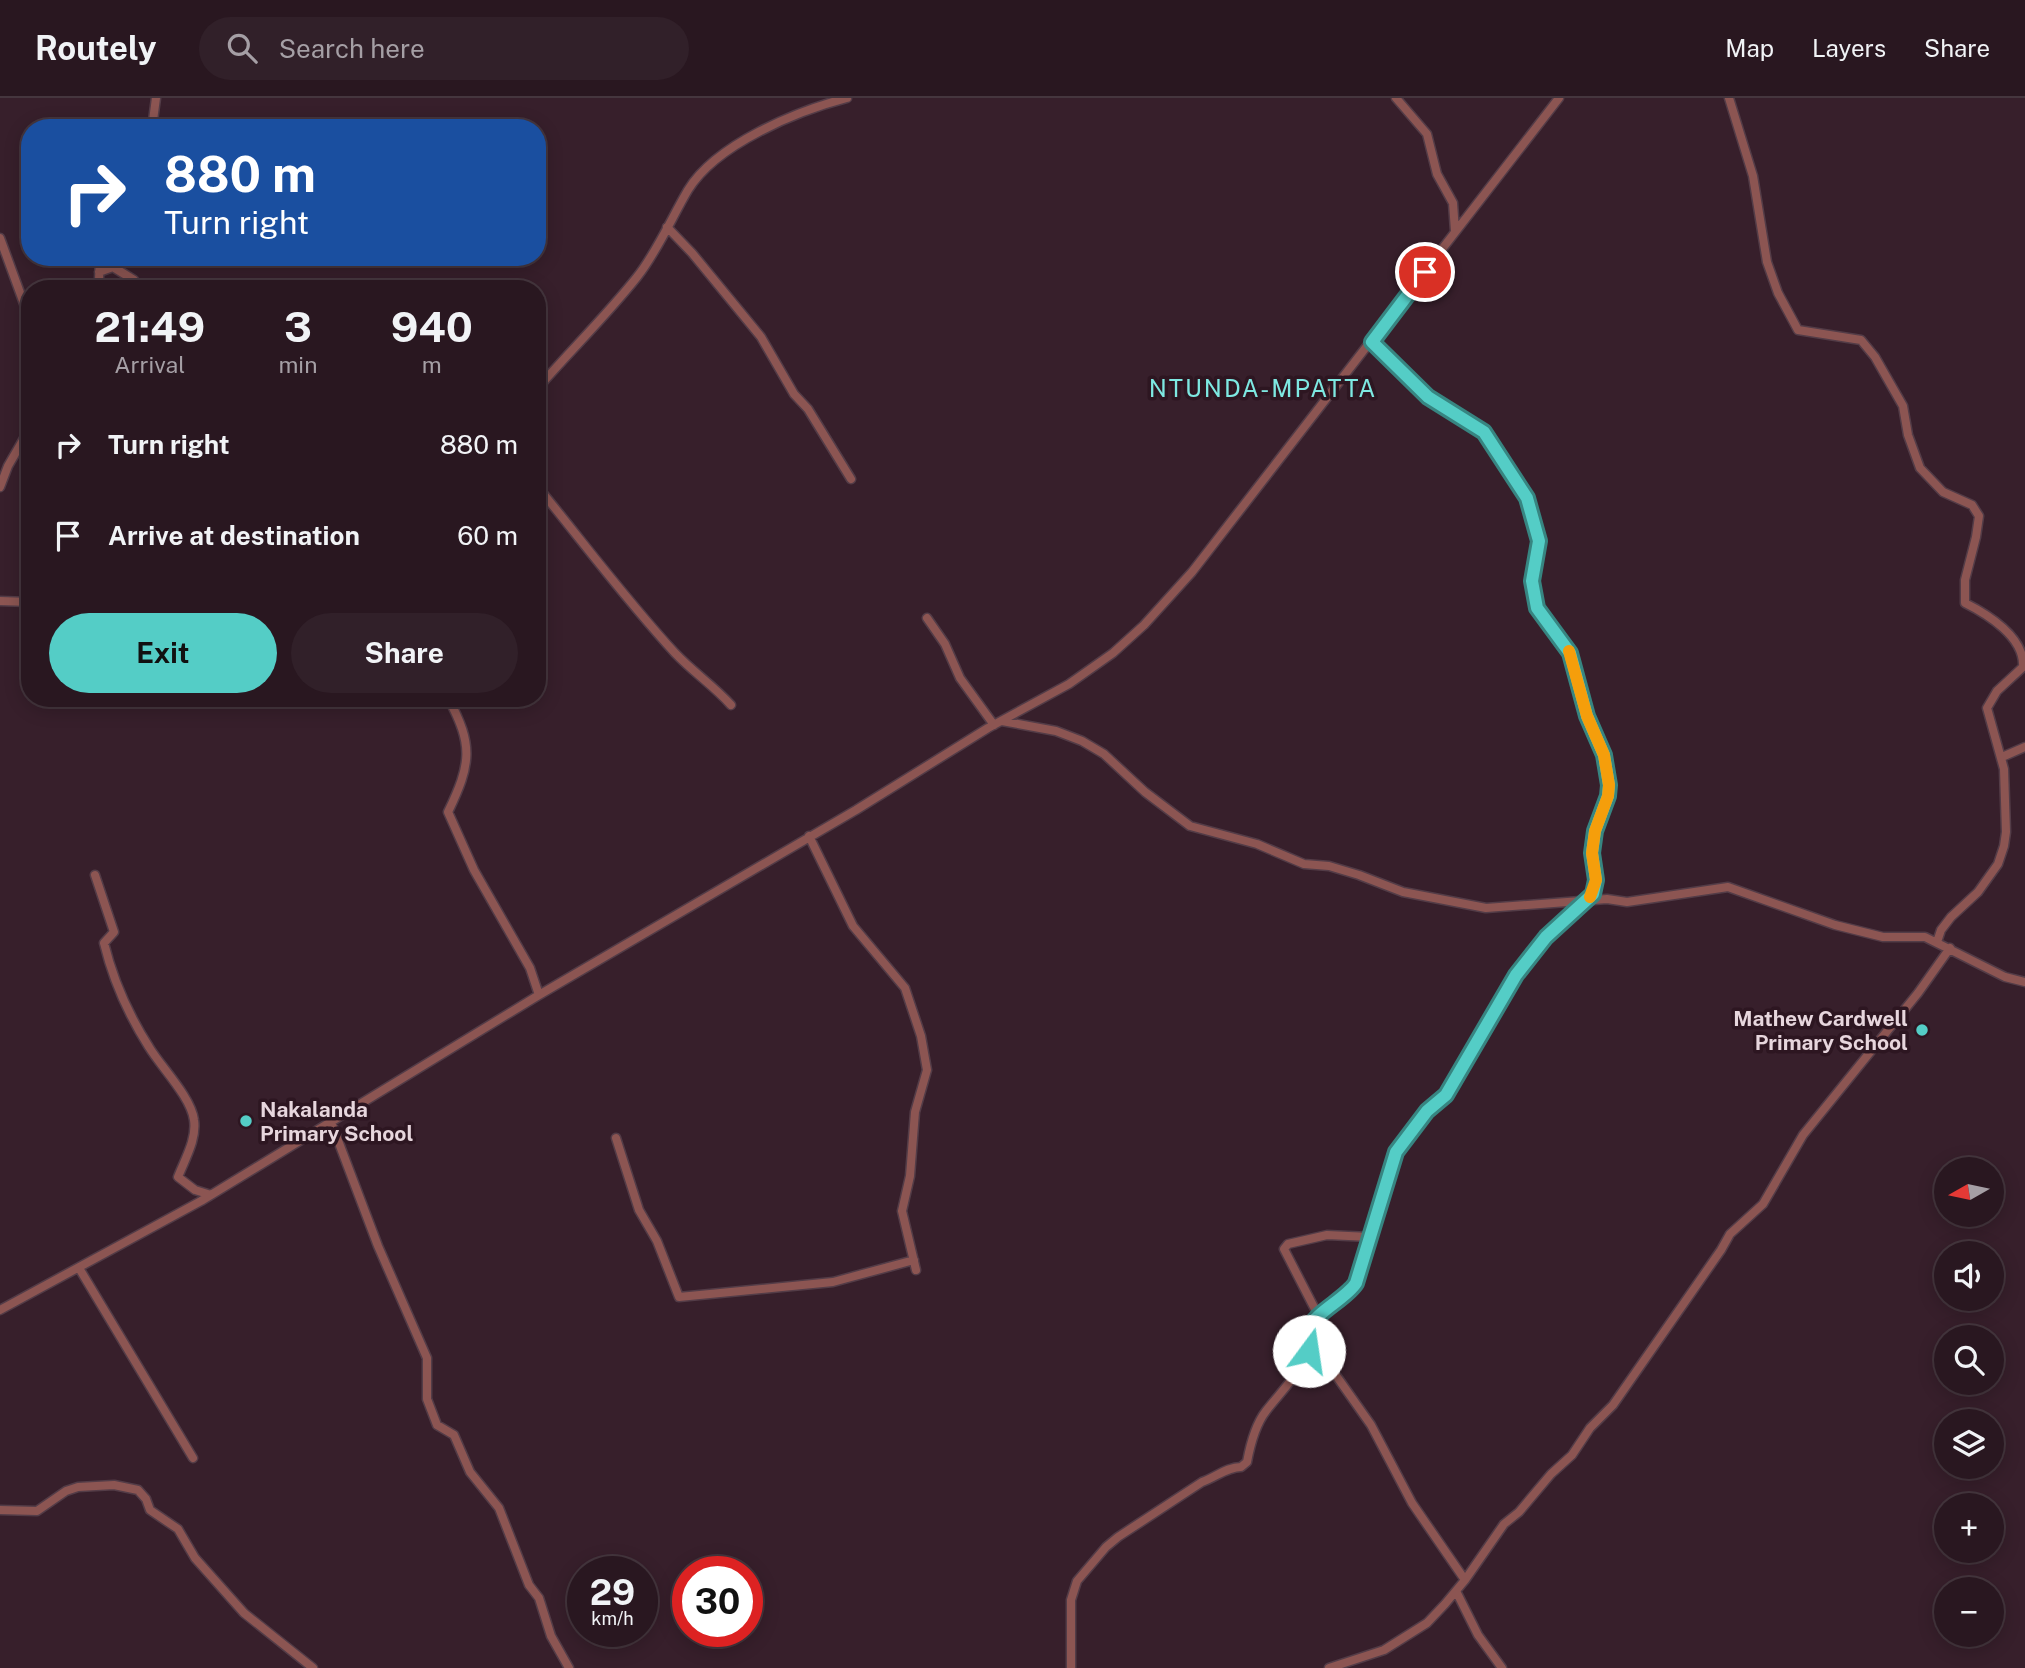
<!DOCTYPE html>
<meta charset="utf-8">
<style>
body{margin:0;font-family:"Public Sans",sans-serif;background:#312029;color:#f1f3f6;height:100vh;display:flex;flex-direction:column;font-size:26px;white-space:nowrap}
*{box-sizing:border-box;margin:0}
p{font-size:23px;color:#a59fa5}
.icon{flex:none;width:38px;height:38px;fill:none;stroke:currentColor;stroke-width:2;stroke-linecap:round;stroke-linejoin:round}
.map{position:relative;flex:1;overflow:hidden}
.details{position:absolute;left:21px;top:182px;width:525px;height:427px;display:flex;flex-direction:column;background:#291720;border-radius:28px;box-shadow:0 4px 18px #0003,0 0 0 2px #45363e}
.details>*{flex:none}
.banner{position:absolute;left:21px;top:21px;width:525px;height:147px;border-radius:28px;box-shadow:0 4px 18px #0003,0 0 0 2px #45363e;background:#1a4fa0;color:#fff;overflow:hidden}
.needle{width:46px;rotate:261deg}
.buttons{position:absolute;left:1934px;top:1059px;display:grid;gap:14px}
.buttons a{display:grid;place-items:center;width:70px;height:70px;border-radius:50%;background:#291720;box-shadow:0 4px 18px #0003,0 0 0 2px #45363e;font-size:35px}
.speed{position:absolute;left:567px;top:1458px;display:flex;gap:14px;font-size:35px;font-weight:700;text-align:center}
.speed>*{display:grid;place-content:center;width:91px;height:91px;border-radius:50%;background:#291720;box-shadow:0 4px 18px #0003,0 0 0 2px #45363e;line-height:1}
.speed small{font-size:18px;font-weight:400}
.speed .limit{border:10px solid #d22;background:#fff;color:#111}
.pin{position:absolute;display:grid;place-items:center;width:60px;height:60px;color:#fff;margin:-30px;border:4px solid #fff;border-radius:50%;box-shadow:0 2px 7px #0007}
.me{position:absolute;width:77px;margin:-38px;rotate:14deg;stroke-linejoin:round;filter:drop-shadow(0 0 5px #0008)}
.turn{display:flex;align-items:center;gap:24px;height:147px;padding:0 28px;font-size:32px}
.turn .icon{width:91px;height:91px;stroke-width:2.5}
.turn b{display:block;font-size:49px;line-height:60px}
.eta{display:flex;justify-content:space-evenly;align-items:center;height:119px;text-align:center}
.eta b{font-size:42px;font-weight:700;line-height:49px}
.action{display:flex;gap:14px;margin-top:auto;padding:14px 28px}
.action a{flex:1;height:80px;border-radius:42px;background:#54cdc6;color:#111;font-size:28px;font-weight:700;line-height:80px;text-align:center}
.action a+a{background:#312029;color:#f1f3f6}
ul{padding:0;list-style:none}
li{display:flex;align-items:center;gap:21px;height:91px;padding:0 28px}
li div{flex:1}
li b{display:block;font-size:26px}
li em{font-style:normal}
header{display:flex;align-items:center;gap:42px;box-sizing:border-box;height:98px;padding:0 35px;background:#291720;border-bottom:2px solid #45363e}
header strong{font-size:33px}
nav{display:flex;gap:38px;margin-inline-start:auto;font-size:24px}
.search{width:490px;height:63px;background:#312029;display:flex;align-items:center;gap:18px;box-sizing:border-box;padding:0 24px;border-radius:38px;color:#a59fa5;font-size:26px}
.map>svg:first-child{display:block}
</style>
<header>
<strong>Routely</strong>
<div class="search"><svg class="icon" aria-label="search" viewBox="0 0 24 24"><circle cx="10" cy="10" r="6"/><path d="M15 15l6 6"/></svg>Search here</div>
<nav><a>Map</a><a>Layers</a><a>Share</a></nav>
</header>
<div class="map">
<svg width="2025" height="1570" viewBox="0 0 2025 1570">
<rect width="100%" height="100%" fill="#371f2b"/>
<g fill="none" stroke-linecap="round" stroke-linejoin="round">
<defs>
<path id="street" d="M1396,0L1427,36L1437,76L1453,105L1455,133
M1729,0L1753,78L1767,164L1778,195L1798,232L1861,242L1875,259L1903,308L1908,337L1920,370L1943,394L1972,407L1979,418L1976,439L1965,482V505C1987,516 2025,539 2023,569L1997,593L1987,610L2004,671L2006,734L2004,748L1998,766L1978,794L1951,819L1941,832L1937,844
M152,30L156,0
M667,129L692,155L761,239L794,296L808,311L851,381
M0,140L30,222
M99,174L113,169L134,182L135,191
M94,191L99,181L100,159
M537,291C570,253 606,218 637,179C657,154 672,119 688,92C716,46 797,13 847,0
M537,388C583,444 626,502 675,555C693,574 714,588 731,607
M0,389L8,368L30,330
M0,503L30,504
M927,520L945,546L960,580L994,627
M448,600C474,648 471,666 448,714L474,772L530,870L539,897
M1002,623L1056,633L1082,643L1104,656L1145,694L1190,728L1257,746L1304,766L1329,768L1359,777L1403,794L1486,810L1607,801L1627,804L1728,789L1835,827L1883,839H1925L2005,879L2025,884
M2002,659L2025,649
M809,738L853,828L905,890L921,938L927,972L915,1014L910,1078L902,1113L916,1172
M95,777L114,834L104,845C113,882 128,916 149,949C161,969 191,999 194,1022C197,1041 185,1061 178,1079L195,1092L211,1097
M331,1024L378,1148L427,1260V1301L437,1327L454,1337L470,1374L499,1410L529,1487L539,1500L551,1538L569,1570
M616,1040L639,1112L657,1143L679,1199L833,1184L914,1162
M79,1170L193,1360
M0,1212L201,1103L539,897L856,712L988,630L1069,586L1113,555L1144,527L1192,474L1559,0
M1319,1219L1284,1151L1288,1146L1327,1137L1370,1139
M1311,1242L1371,1327L1412,1405L1465,1482
M0,1412L37,1413L66,1393L78,1389L114,1387L138,1392L146,1401L150,1412L178,1431L195,1460L244,1515L313,1570
M1456,1493L1478,1537L1502,1570
M1071,1570V1502L1077,1483L1106,1449L1118,1439L1202,1384C1216,1379 1227,1369 1241,1369L1247,1364C1250,1348 1255,1327 1266,1313C1286,1287 1312,1266 1310,1229L1343,1201L1356,1185L1396,1054L1427,1013L1446,997L1516,877L1546,839L1593,796L1596,782L1592,755L1595,733L1608,698L1609,687L1604,657L1587,618L1570,555L1537,510L1532,483L1539,443L1527,400L1484,334L1428,299L1372,244
M1329,1570L1384,1552L1427,1525L1445,1506L1465,1482L1504,1426L1519,1414L1551,1376L1572,1357L1590,1330L1613,1307L1721,1152L1730,1136L1763,1106L1803,1037L1918,895L1950,850"/>
</defs>
<use href="#street" stroke="#533c47" stroke-width="11"/>
<use href="#street" stroke="#8c5552" stroke-width="8"/>
</g>
<g fill="none" stroke-linecap="round" stroke-linejoin="round">
<defs>
<path id="route" d="M1309,1253C1311,1246 1308,1236 1310,1230C1313,1216 1347,1200 1356,1185L1396,1054L1427,1013L1446,997L1516,877L1546,839L1593,796L1596,782L1592,755L1595,733L1608,698L1609,687L1604,657L1587,618L1570,555L1537,510L1532,483L1539,443L1527,400L1484,334L1428,299L1372,244L1425,174"/>
</defs>
<use href="#route" stroke="#378581" stroke-width="18"/>
<use href="#route" stroke="#54cdc6" stroke-width="12"/>
<path stroke="#f59e0b" stroke-width="12" d="M1569,553L1587,618L1604,657L1609,687L1608,698L1595,733L1592,755L1596,782L1590,799"/>
</g>
<g fill="#54cdc6" stroke="#2d1621" stroke-width="2.5">
<circle cx="1922" cy="932" r="7"/>
<circle cx="246" cy="1023" r="7"/>
</g>
<g text-anchor="middle" dominant-baseline="central" stroke-width="7" stroke-linejoin="round" paint-order="stroke">
<g font-size="21" font-weight="bold" fill="#e7d6dd" stroke="#2d1621" text-anchor="end">
<text x="1908" y="920">Mathew Cardwell<tspan x="1908" dy="24">Primary School</tspan></text>
<text x="260" y="1011" text-anchor="start">Nakalanda<tspan x="260" dy="24">Primary School</tspan></text>
</g>
<g font-size="24" letter-spacing="2" fill="#7ee9e2" stroke="#2d1621">
<text x="1263" y="290">NTUNDA-MPATTA</text>
</g>
</g>
</svg>
<div class="buttons">
<a><svg class="needle" viewBox="-14 -14 28 28"><path d="M0-13l5 13h-10z" fill="#e53935"/><path d="M0 13l5-13h-10z" fill="#a59fa5"/></svg></a>
<a><svg class="icon" aria-label="sound" viewBox="0 0 24 24"><path d="M4 9h4l5-4v14l-5-4H4zM17 9q2 3 0 6"/></svg></a>
<a><svg class="icon" aria-label="search" viewBox="0 0 24 24"><circle cx="10" cy="10" r="6"/><path d="M15 15l6 6"/></svg></a>
<a><svg class="icon" aria-label="layers" viewBox="0 0 24 24"><path d="M12 4l9 5-9 5-9-5zM3 14l9 5 9-5"/></svg></a>
<a>+</a>
<a>−</a>
</div>
<div class="speed"><div>29<small>km/h</small></div><div class="limit">30</div></div>
<div class="pin" style="left:1425px;top:174px;background:#d93025"><svg class="icon" aria-label="arrive" viewBox="0 0 24 24"><path d="M6 21V4h12l-3 4 3 4H6"/></svg></div>
<svg class="me" style="left:1309px;top:1253px" viewBox="-20 -20 40 40"><circle r="19" fill="#fff"/><path d="M0-13L10 11 0 6-10 11z" fill="#54cdc6"/></svg>
<div class="banner">
<div class="turn"><svg class="icon" aria-label="right" viewBox="0 0 24 24"><path d="M7 20v-9h11M14 6l5 5-5 5"/></svg><div><b>880 m</b>Turn right</div></div>
</div>
<section class="details">
<div class="eta">
<div><b>21:49</b><p>Arrival</p></div>
<div><b>3</b><p>min</p></div>
<div><b>940</b><p>m</p></div>
</div>
<ul>
<li><svg class="icon" aria-label="right" viewBox="0 0 24 24"><path d="M7 20v-9h11M14 6l5 5-5 5"/></svg><div><b>Turn right</b></div><em>880 m</em></li>
<li><svg class="icon" aria-label="arrive" viewBox="0 0 24 24"><path d="M6 21V4h12l-3 4 3 4H6"/></svg><div><b>Arrive at destination</b></div><em>60 m</em></li>
</ul>
<div class="action"><a>Exit</a><a>Share</a></div>
</section>
</div>
